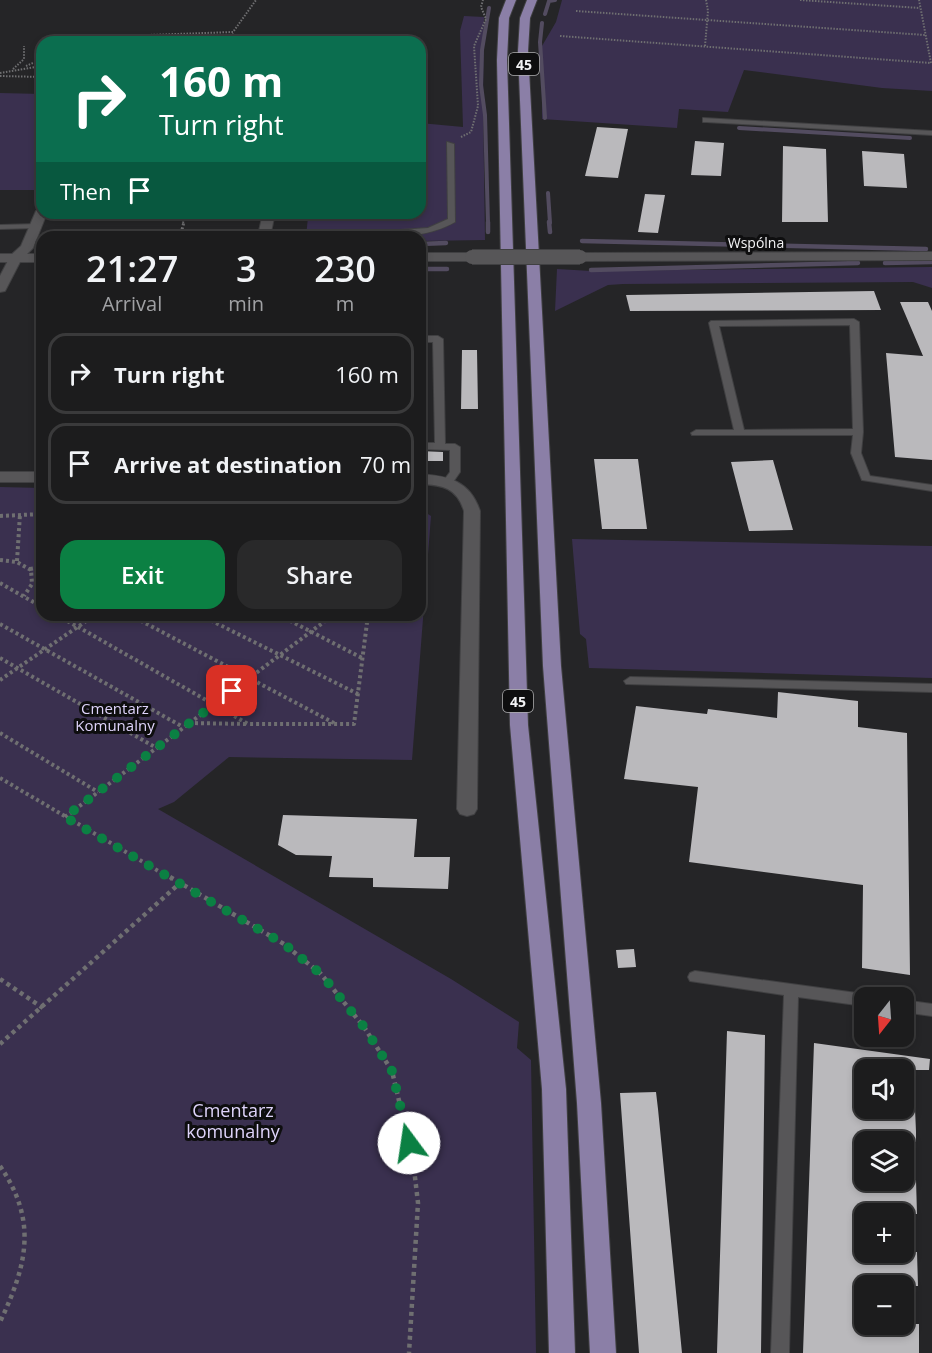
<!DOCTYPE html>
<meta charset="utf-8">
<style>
body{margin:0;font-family:"Open Sans",sans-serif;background:#29292a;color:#f1f3f6;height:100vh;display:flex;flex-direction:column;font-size:22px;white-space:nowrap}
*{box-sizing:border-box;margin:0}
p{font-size:20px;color:#a0a1a4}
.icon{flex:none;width:33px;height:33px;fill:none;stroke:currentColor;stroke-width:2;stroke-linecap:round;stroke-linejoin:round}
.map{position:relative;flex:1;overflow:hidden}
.sheet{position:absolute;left:36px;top:231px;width:390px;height:390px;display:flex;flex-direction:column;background:#1c1c1d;border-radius:18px;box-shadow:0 3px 9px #0003,0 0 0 2px #3a3a3b}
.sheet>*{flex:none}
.banner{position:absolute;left:36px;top:36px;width:390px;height:183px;border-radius:18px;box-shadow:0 3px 9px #0003,0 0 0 2px #3a3a3b;background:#0b6e4f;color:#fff;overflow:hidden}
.needle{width:39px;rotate:197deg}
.controls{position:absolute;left:854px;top:987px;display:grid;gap:12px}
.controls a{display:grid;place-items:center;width:60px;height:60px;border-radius:12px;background:#1c1c1d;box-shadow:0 3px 9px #0003,0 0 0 2px #3a3a3b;font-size:30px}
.pin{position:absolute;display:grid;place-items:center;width:51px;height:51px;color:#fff;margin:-26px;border-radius:12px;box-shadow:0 3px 9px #0006}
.me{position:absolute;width:66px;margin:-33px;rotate:346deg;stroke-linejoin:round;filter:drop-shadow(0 0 4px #0008)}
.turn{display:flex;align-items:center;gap:21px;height:126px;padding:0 24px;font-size:27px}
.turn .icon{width:78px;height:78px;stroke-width:2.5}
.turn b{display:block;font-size:42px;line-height:51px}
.then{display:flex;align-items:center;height:57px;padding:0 24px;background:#0003;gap:12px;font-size:22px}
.eta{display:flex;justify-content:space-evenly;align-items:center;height:102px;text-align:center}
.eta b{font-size:36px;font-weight:600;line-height:42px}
.primary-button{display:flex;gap:12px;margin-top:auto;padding:12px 24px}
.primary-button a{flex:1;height:69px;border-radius:18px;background:#0b8043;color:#fff;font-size:24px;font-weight:600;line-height:69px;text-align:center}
.primary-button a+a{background:#29292a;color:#f1f3f6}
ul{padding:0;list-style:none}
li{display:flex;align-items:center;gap:18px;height:81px;margin:0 12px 9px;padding:0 12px;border:3px solid #3a3a3b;border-radius:18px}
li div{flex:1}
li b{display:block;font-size:22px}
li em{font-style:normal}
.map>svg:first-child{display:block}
</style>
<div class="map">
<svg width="932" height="1353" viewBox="0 0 932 1353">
<rect width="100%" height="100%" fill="#252527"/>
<path fill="#3a304f" d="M562,0H932V91L882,88L744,70L728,112L679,109L677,128L542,119V46L556,22Z
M464,16L484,17L483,103L485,240L420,241V237H306L308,217L420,213V123L463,127L460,31Z
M0,93L42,94V190H0Z
M932,267V288L913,282L623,284L608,285L555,311L557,269L591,271Z
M0,487L42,488V615H420V509L431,516L412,760L229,757L174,802L158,809L451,979L519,1022L517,1048L531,1060L536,1353H0Z
M572,539L932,546V678L589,668L586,639L580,634Z"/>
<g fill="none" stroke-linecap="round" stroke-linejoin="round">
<path stroke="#534c60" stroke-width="4" d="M545,14L549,1L555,0
M542,23L540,42L545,118
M739,128L910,138
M548,193L550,223
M488,223L485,115L481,85L482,50L489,8"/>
<path stroke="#534c60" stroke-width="4.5" d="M488,222V232
M549,222L550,232
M582,241L926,249
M420,244L446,243
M885,263L932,262
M420,269H447
M591,270L858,263"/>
</g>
<path fill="#bab9bc" d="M597,127L628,129L618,178L585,176Z
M695,141L724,143L721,176L691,175Z
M783,146L826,149L828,222H782Z
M862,151L904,154L907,188L864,186Z
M645,194L665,195L658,233L638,232Z
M874,291L881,310L630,311L626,295Z
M900,302H928L932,311V460L895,457L886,353L923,356Z
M462,350H477L478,409H461Z
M420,451L443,452V461H420Z
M594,459H638L647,529H602Z
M773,460L793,530L749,531L731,462Z
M778,692L858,701V727L907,733L910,975L862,968L863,885L689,862L698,787L624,779L636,706L707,714L708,709L777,718Z
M283,815L417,819L414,857H450L448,889L373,887V878L329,877L332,856L296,855L278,845Z
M634,949L636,967L618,968L616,950Z
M727,1031L765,1035L761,1353H717Z
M814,1043L930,1059L929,1070H864V1108H915L916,1132V1142H864V1180H916L917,1214H864V1252H917L918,1286H864V1324H919V1353H803Z
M656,1092L658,1109L682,1353H639L620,1093Z"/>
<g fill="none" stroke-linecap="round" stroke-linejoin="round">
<defs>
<path id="service" d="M703,118L932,131V135L706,122H703Z
M447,142L454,144L455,222C422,241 379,237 342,237L358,233L428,228L448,219Z
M39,224V228H36L0,229V225Z
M854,319L859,322L863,432L861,453L870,476L932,485V491L862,480L851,453L853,435H692L691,433L696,430H734L709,323L711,321ZM850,325L853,429L744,430L719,326Z
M420,336H438L443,339L445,444H455L460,447V472L451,485L447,486L442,483L450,472V450L420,449V443H435L433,342H420Z
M630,677L932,684V692L626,684L624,681Z
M695,971L864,994L870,998H864V1006L798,997L789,1353H771L784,995L690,981L688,977L690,973Z
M903,1000L932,1004V1016L903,1012Z"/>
<path id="minor" d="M42,207V213H47L33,248L21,260L5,291L0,292V276L11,255L21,246L36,211Z
M263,213H275L271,232L268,237H255L259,231Z
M0,472H42V482H0Z
M420,474C449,476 470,481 480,511L477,809L474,814L467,816L460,814L457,809L464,511C457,488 443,485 420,484Z"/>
<path id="tertiary" d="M932,252V260L580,261L574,257L580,253Z
M420,253H472L478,257L472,261H420Z
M0,254H42V262H0Z"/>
<path id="primary" d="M506,0H516L509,18L507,60L528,725L566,1089L575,1353H549L542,1089L510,725L497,60L499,18Z
M527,0H537L530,18L528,51L561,666L601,1103L616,1353H590L577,1103L543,666L518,51L520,18Z"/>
</defs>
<use href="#service" stroke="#404042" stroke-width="2"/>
<use href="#minor" stroke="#404042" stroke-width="2"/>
<use href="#tertiary" stroke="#404042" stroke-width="2"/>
<use href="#primary" stroke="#404042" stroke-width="2"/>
<path stroke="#6f6f71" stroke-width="2" stroke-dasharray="1.5 1.5" stroke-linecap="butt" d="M800,0L920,8
M576,11L925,35
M560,36L931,63L919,0
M97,42L148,35L233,32L256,0
M224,42L233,33
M705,46L708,11L706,0
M26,66L42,59
M13,69L24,59V46
M0,73L42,66
M0,76L42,77
M461,137L471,132L478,106L474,46L486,19L481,7L483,0
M183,223L186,213"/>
<path stroke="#6f6f71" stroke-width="3" stroke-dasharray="2 2" stroke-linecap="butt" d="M180,237L184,222"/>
<path stroke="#6f6f71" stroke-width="4" stroke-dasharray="3 3" stroke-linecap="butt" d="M0,516L42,514
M0,560L17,562L31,570L32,584L24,596
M17,561L20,514
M30,569L42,567
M0,583L42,607
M57,615L248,724H354L368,615
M130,615L334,723
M200,615L358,694
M279,615L362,658
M0,624L183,727
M0,658L155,747
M0,680L95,615
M189,723L248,724
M0,733L98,792
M0,778L172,879
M65,817L333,615"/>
<path stroke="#6f6f71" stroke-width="4.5" stroke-dasharray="4 4" stroke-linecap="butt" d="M170,877L284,944L321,974L364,1027L392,1071L413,1160L418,1203L409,1353
M0,979L43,1008
M0,1044L180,883
M0,1166C38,1221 27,1265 0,1322"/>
<use href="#service" fill="#575658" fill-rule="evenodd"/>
<use href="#minor" fill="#575658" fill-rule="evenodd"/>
<use href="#tertiary" fill="#575658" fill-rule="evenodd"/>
<use href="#primary" fill="#8b7fa7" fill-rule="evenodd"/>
<defs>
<path id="tertiary-bridge" d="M472,257H580"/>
</defs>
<use href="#tertiary-bridge" stroke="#404042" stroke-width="16" stroke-linecap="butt"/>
<use href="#tertiary-bridge" stroke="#575658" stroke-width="14"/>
</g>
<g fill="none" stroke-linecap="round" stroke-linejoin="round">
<path stroke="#0b8043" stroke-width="10" stroke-dasharray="0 18" d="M232,691L65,817L284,944L321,974L364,1027L392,1071L409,1143"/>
</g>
<g text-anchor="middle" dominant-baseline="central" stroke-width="6" stroke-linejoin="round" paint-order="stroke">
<g fill="#0e0e0f" stroke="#aeaeb0" stroke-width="1.5">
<rect x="509" y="53" width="30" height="22" rx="4.5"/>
<rect x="503" y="690" width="30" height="22" rx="4.5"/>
</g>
<g font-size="14" font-weight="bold" fill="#f3f3f5">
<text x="524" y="64">45</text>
<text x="518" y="701">45</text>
</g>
<g font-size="14" fill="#f3f3f5" stroke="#0e0e0f">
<text x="756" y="242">Wspólna</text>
</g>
<g font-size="15" fill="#dfd4fb" stroke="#0e0e0f">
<text x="115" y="708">Cmentarz<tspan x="115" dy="17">Komunalny</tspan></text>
</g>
<g font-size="18" fill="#dfd4fb" stroke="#0e0e0f">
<text x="233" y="1110">Cmentarz<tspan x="233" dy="21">komunalny</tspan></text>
</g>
</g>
</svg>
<div class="controls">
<a><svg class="needle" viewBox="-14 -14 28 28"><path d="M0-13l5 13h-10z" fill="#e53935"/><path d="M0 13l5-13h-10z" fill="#a0a1a4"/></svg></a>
<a><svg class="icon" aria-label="sound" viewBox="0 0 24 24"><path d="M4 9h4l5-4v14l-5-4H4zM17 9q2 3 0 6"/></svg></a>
<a><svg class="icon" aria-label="layers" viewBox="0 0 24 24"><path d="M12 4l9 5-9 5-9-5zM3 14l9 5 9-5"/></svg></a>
<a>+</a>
<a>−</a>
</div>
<div class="pin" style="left:232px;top:691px;background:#d93025"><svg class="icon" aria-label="arrive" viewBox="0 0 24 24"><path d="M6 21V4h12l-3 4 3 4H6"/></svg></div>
<svg class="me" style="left:409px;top:1143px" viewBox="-20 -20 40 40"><circle r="19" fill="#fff"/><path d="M0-13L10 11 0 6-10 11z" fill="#0b8043"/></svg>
<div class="banner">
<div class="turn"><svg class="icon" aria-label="right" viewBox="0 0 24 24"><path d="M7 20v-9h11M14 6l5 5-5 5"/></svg><div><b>160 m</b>Turn right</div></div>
<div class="then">Then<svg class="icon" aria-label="arrive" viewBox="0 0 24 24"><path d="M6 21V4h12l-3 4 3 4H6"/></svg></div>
</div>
<section class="sheet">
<div class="eta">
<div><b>21:27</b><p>Arrival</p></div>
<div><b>3</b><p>min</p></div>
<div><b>230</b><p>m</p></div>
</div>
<ul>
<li><svg class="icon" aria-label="right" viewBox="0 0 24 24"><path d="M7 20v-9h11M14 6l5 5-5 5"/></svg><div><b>Turn right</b></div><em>160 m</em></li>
<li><svg class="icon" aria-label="arrive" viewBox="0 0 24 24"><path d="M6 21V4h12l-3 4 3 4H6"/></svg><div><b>Arrive at destination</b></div><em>70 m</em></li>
</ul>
<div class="primary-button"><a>Exit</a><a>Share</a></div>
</section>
</div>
